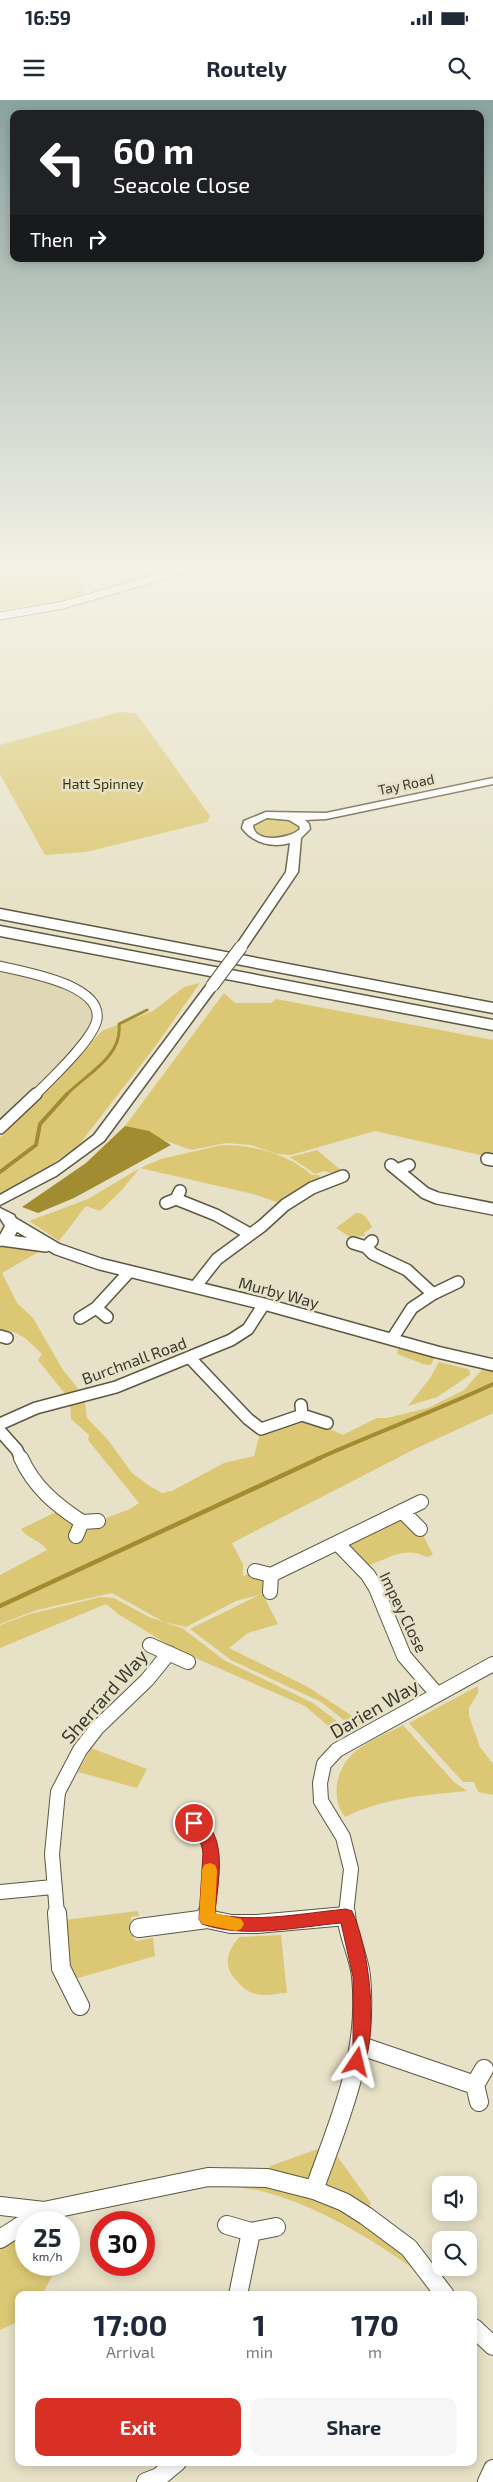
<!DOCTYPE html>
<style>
body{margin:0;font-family:"Exo 2",sans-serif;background:#f6f6f7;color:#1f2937;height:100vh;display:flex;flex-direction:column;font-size:19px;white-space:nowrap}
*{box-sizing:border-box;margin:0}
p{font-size:16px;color:#747a83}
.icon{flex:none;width:28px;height:28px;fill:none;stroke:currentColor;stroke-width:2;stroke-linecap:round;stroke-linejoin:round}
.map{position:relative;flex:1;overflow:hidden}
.details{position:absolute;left:15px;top:2191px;width:462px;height:175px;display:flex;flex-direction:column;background:#fff;border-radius:10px;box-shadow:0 2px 12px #0003}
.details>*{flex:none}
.hud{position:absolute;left:10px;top:10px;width:474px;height:152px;border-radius:10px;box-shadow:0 2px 12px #0003;background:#202124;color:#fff;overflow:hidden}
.tools{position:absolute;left:432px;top:2076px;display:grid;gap:10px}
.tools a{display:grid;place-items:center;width:45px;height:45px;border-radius:10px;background:#fff;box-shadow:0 2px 12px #0003;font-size:25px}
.speed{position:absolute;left:15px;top:2111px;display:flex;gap:10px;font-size:25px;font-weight:700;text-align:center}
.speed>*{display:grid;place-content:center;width:65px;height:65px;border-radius:50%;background:#fff;box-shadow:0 2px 12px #0003;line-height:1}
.speed small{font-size:12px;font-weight:400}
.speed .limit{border:8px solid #d22;background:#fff;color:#111}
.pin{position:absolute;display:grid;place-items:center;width:42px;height:42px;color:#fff;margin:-21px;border:2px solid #fff;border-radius:50%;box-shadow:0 1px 5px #0007}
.me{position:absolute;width:55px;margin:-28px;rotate:10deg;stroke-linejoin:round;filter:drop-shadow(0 0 4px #0008)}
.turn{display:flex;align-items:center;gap:18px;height:105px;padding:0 20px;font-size:22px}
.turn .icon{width:65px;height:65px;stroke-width:2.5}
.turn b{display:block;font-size:35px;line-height:42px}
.then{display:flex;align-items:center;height:48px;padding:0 20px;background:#0003;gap:10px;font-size:19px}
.eta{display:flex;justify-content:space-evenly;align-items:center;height:85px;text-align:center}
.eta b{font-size:30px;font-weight:700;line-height:35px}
.action{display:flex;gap:10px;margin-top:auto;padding:10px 20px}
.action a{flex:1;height:58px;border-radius:10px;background:#d93025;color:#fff;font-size:20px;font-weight:700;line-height:58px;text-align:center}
.action a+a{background:#f6f6f7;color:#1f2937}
.status{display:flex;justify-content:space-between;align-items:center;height:35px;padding:0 25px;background:#fff;direction:ltr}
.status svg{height:14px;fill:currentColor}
header{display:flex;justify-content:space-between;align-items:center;height:65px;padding:0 20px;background:#fff;font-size:22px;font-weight:700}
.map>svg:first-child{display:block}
</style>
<div class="status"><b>16:59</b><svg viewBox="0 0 49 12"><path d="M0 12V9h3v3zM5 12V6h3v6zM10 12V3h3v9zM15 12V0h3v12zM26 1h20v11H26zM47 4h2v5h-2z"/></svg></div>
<header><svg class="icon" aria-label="menu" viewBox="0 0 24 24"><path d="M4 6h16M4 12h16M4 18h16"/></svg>Routely<svg class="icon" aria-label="search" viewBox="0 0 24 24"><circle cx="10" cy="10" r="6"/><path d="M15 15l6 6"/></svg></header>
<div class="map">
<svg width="493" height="2382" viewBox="0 0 493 2382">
<rect width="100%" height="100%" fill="#e7e1c7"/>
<path fill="#dfd7b6" d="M0,863L83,893L96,909V923L71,956L0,1025Z"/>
<path fill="#dcc874" d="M0,469H71L87,495L0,510Z
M160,469H181L101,489L107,486Z
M120,612L136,613L210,716L207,722L86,752L45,755L0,674V645Z
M269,718L293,721L299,729C291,741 270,739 259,735L254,727L261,720Z
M200,883L154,948L78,1046L49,1066L0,1094V1038L102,931L153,911L184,887Z
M224,893L235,903H271L276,899L493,940V1058L375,1031L291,1055L277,1054L251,1045L226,1043L191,1050L125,1026Z
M222,1045C254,1045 288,1054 312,1075H318L326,1082L285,1105L253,1094L140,1068L121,1091L100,1111L86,1106L59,1141L29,1121L88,1099L140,1068L161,1059Z
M317,1050L342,1071L331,1073L324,1071L315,1074L290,1057Z
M356,1113C366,1113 368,1120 372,1127L364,1133L365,1136L350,1137L336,1128Z
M0,1141L47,1147L2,1173L17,1203L33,1218L63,1270L84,1296L87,1318L108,1340L132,1373L148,1385L162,1393L172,1391L224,1363L254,1356L261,1329L302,1315L343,1335L377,1318H387L428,1308L464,1290L487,1264L493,1265V1313L415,1349L232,1443L243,1464V1476L255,1471L271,1475L270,1492L236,1501L186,1527L164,1522L112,1493L37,1510L0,1524V1475L47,1450C40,1439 28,1440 21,1429L62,1409L98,1421L130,1409L139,1403L88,1340L89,1335L71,1319L70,1300L38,1260L42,1254L25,1238L14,1232L0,1230Z
M399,1241L437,1252L431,1265L423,1264L397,1254Z
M439,1262L468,1269L470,1271V1275L437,1297L408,1306L430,1278Z
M402,1411L420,1429L433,1455L426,1457C404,1444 383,1462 361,1468L338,1444Z
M259,1495H263L278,1524L248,1533L229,1548L308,1587L363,1623L354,1628L321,1602L231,1560L190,1529Z
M101,1497L114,1498L149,1517L182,1528L224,1560L313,1603L350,1631L341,1637L305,1606L175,1549L118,1514L106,1504L0,1548V1525L30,1514Z
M478,1586V1593L469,1608V1616L480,1647L493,1664V1695L478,1692L474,1682H463L409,1623Z
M403,1625L454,1682L467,1691C426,1695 383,1698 345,1717C330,1698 336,1666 356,1651C370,1640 388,1633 403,1625Z
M91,1648L147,1669L137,1688L78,1672Z
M138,1811L139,1816L131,1817L134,1838L136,1841L153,1838L155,1856L78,1878C62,1868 66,1837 64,1820Z
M281,1835L287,1893C278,1893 265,1897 256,1894C247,1892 242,1887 237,1881C222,1866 227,1852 239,1837Z
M329,2045L371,2103L366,2116L439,2187C385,2148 330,2110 265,2092C244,2086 214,2087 192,2086L267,2078L270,2066Z
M94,2100L54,2122H26V2165H58L42,2195H19V2221L0,2230V2139L44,2111Z"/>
<path fill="#a18c31" d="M125,1026L149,1031L171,1045L74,1098L38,1113L22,1107L86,1063Z"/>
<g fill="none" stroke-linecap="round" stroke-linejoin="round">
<path stroke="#a18c31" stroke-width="3" d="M66,995C85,975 123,957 119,924L147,910"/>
<path stroke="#a18c31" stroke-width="4" d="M0,1072L36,1045L40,1024L67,994
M317,1359C375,1333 435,1311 493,1284"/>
<path stroke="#a18c31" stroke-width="4.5" d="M0,1506L320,1358"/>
<defs>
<path id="minor-far4" d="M0,516L63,505L187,469"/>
<path id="minor-far3" d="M0,866C24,872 102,884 97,919C94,939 50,980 35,995"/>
<path id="minor-far2" d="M0,1028L36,994
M487,1059L493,1060
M391,1065L425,1093L437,1098L493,1109
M397,1070L409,1065
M176,1099L216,1115L250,1134
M166,1103L176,1099L180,1091
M13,1123L57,1149L100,1164L264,1204L437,1252L493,1265
M2,1140L46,1146
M353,1143L366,1147L372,1141
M366,1147L373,1154L407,1170L433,1194L412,1208L392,1239
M195,1187L217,1159L262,1126L285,1105L312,1088L343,1076
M433,1194L458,1182
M96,1208L107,1217
M80,1218L96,1208L129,1172
M0,1236L7,1238
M190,1258L248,1319L261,1329L302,1315
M301,1305L302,1315L327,1323
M0,1324L36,1308L116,1287L231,1240L248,1229L264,1204
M0,1331L17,1350L21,1359"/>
<path id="minor-far1" d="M21,1358C34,1387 56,1405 82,1422
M402,1411L420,1429
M76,1436L82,1422L98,1421
M338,1444L368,1475L376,1488L404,1556L437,1594
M255,1471L271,1475L270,1492
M271,1475L421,1402
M150,1545L188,1562
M194,1723C222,1743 209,1785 207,1814
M0,1792L53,1787
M57,1814L52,1754L58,1692L80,1650L97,1628L147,1580L169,1553
M346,1814L351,1769L343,1737L321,1701L320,1683L324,1664L337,1650L493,1564"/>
<path id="minor" d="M57,1813L61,1868L80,1906
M207,1819V1813
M139,1828L207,1819L231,1824H257L346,1816
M361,1946L475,1985
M479,2002L475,1985L484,1969
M314,2090C340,2018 369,1955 361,1876C359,1856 346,1831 346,1813
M0,2106L44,2111L208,2077L267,2078L314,2090L344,2102L366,2116L409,2148L445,2195
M227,2125L251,2132L276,2127
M0,2139L44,2111
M238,2195L251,2132
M474,2228L493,2246
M146,2382L159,2377L177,2362
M487,2382L493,2369"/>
<path id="tertiary" d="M493,678V684L326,719L305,720L309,724L310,729L301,738L298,772L245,850H237L235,847L286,772L290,743C272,748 253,743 242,728L244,721L266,712L326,713ZM267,718L289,720L299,726L300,729C290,739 254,744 253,725Z
M212,882L218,886L104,1041L56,1076L0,1105V1095L59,1062L94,1035L208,883Z
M0,1108L14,1115L20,1126L14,1137L0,1146V1135L5,1126L0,1118Z"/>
<path id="motorway" d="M0,809L493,903V913L0,819Z
M0,826L493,920V930L0,836Z"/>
</defs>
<use href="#minor-far4" stroke="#5d5841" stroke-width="9"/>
<use href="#minor-far3" stroke="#5d5841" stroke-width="11"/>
<use href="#minor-far2" stroke="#5d5841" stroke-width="14"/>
<use href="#minor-far1" stroke="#5d5841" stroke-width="16"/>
<use href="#minor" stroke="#5d5841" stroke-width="20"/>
<use href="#tertiary" stroke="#5d5841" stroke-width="3"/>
<use href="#motorway" stroke="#5d5841" stroke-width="3"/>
<use href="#minor-far4" stroke="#fff" stroke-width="7"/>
<use href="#minor-far3" stroke="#fff" stroke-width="9"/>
<use href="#minor-far2" stroke="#fff" stroke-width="11"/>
<use href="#minor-far1" stroke="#fff" stroke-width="14"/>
<use href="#minor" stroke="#fff" stroke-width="18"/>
<use href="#tertiary" fill="#fff" fill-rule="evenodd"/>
<use href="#motorway" fill="#fff" fill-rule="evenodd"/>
<defs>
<path id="tertiary-bridge" d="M212,886L241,847"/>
</defs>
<use href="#tertiary-bridge" stroke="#5d5841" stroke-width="14" stroke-linecap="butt"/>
<use href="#tertiary-bridge" stroke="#fff" stroke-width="12"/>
</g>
<linearGradient id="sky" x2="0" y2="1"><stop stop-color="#8ba49f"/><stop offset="0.58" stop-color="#f4f2e6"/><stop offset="1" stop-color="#f4f2e6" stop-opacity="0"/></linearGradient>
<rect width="493" height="803" fill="url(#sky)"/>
<path fill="#d93025" stroke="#8d1f18" d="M194,1716C231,1729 217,1784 215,1814C257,1823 304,1813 346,1809L352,1811C369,1847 379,1931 363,1967L357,1970L351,1967L348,1962L353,1946V1877L341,1823C296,1827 245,1839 202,1824L199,1819L203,1753L201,1740L186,1723L189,1718Z"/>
<path fill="#f59e0b" d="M210,1763L215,1765L217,1770L215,1813L241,1819L244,1824L241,1829L236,1831L202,1824L199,1819L202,1770L204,1765Z"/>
<g text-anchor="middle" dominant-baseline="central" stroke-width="5" stroke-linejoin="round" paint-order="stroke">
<g font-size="14" fill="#3d340d" stroke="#e7e1c7">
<text x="103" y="683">Hatt Spinney</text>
</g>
<g font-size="14" fill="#3b392f" stroke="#e7e1c7">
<text transform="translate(406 684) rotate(-12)">Tay Road</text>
</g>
<g font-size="16" fill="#3b392f" stroke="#e7e1c7">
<text transform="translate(279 1192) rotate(15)">Murby Way</text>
<text transform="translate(134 1260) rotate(-20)">Burchnall Road</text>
<text transform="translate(404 1512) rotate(64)">Impey Close</text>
</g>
<g font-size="19" fill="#3b392f" stroke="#e7e1c7">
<text transform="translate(104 1596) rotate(-48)">Sherrard Way</text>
<text transform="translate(374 1608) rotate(-30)">Darien Way</text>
</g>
</g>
</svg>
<div class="tools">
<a><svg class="icon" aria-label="sound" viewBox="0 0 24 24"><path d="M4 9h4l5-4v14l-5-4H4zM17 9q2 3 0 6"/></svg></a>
<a><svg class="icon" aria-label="search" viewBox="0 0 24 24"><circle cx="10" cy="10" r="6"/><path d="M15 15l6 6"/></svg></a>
</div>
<div class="speed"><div>25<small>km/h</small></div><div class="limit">30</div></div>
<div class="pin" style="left:194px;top:1723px;background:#d93025"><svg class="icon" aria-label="arrive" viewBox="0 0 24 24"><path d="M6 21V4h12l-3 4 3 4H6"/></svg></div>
<svg class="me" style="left:357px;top:1962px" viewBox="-20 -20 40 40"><path d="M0-17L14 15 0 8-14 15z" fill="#d93025" stroke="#fff" stroke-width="4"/></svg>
<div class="hud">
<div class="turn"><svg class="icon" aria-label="left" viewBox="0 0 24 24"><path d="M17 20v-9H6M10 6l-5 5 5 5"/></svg><div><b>60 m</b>Seacole Close</div></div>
<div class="then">Then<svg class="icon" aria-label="right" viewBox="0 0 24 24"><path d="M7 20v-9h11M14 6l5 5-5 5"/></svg></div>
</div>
<section class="details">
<div class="eta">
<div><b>17:00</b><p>Arrival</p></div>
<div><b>1</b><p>min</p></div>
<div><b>170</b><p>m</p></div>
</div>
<div class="action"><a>Exit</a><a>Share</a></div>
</section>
</div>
